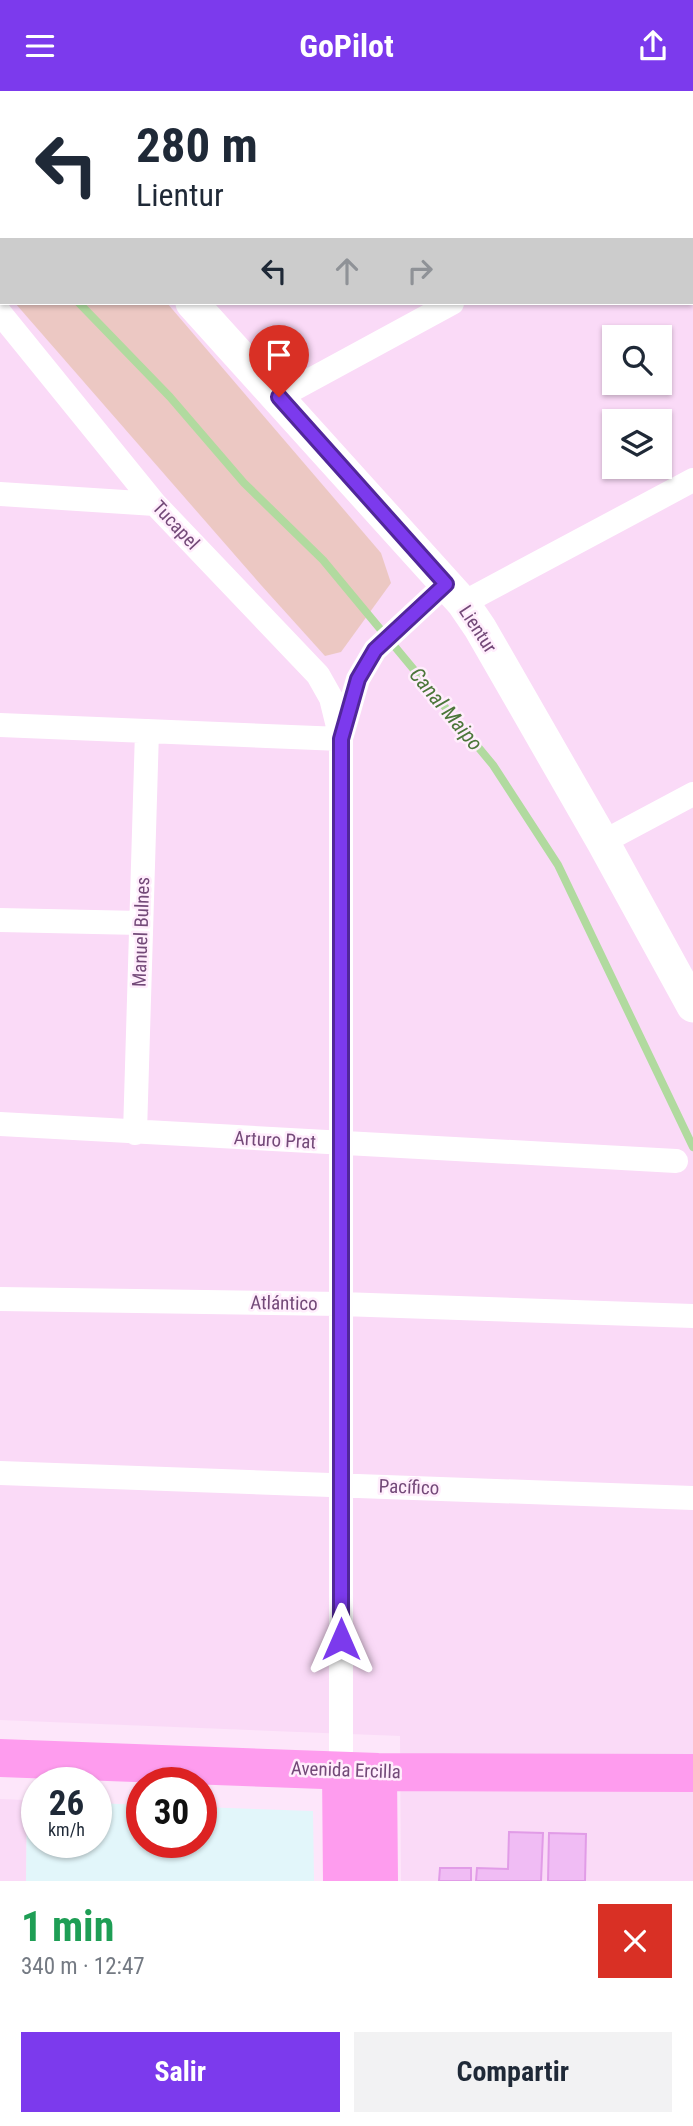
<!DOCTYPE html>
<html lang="es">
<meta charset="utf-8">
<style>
body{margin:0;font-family:"Roboto Condensed",sans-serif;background:#f2f2f3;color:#1f2937;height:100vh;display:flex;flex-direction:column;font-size:26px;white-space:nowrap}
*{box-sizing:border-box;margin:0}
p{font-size:23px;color:#747a83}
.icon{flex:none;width:38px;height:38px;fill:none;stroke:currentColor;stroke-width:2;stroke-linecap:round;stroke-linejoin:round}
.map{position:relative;height:1790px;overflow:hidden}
.sheet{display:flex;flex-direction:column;background:#fff;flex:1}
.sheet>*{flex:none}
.hud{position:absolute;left:0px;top:0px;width:693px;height:214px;box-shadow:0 2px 5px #0004;background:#fff;color:#1f2937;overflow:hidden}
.fabs{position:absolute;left:602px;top:234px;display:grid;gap:14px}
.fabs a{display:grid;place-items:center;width:70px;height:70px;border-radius:0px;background:#fff;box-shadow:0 2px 5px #0004;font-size:35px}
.speed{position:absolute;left:21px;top:1676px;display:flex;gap:14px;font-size:35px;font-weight:700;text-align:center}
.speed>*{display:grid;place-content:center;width:91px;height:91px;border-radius:50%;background:#fff;box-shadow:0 2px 5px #0004;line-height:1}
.speed small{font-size:18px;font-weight:400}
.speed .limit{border:10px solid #d22;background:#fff;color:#111}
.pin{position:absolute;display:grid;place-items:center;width:60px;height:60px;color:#fff;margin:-72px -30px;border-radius:50% 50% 50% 0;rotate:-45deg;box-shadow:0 0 7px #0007}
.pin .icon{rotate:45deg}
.me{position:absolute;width:77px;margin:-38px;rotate:0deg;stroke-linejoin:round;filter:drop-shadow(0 0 5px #0008)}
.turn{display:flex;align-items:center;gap:24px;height:147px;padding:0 21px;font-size:32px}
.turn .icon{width:91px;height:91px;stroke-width:2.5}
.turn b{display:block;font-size:49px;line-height:60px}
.lanes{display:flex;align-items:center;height:66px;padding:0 21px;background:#0003;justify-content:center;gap:35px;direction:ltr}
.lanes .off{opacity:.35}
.round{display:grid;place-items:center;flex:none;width:74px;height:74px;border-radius:0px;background:#f2f2f3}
.head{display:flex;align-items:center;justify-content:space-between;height:119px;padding:0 21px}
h1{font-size:42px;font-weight:700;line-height:52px;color:#1e9e55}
.cta{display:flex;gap:14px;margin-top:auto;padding:14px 21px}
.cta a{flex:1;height:80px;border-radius:0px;background:#7c3aed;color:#fff;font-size:28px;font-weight:700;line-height:80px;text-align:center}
.cta a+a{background:#f2f2f3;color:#1f2937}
header{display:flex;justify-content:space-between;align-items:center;height:91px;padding:0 21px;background:#7c3aed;color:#fff;font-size:32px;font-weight:700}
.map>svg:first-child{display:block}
</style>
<header><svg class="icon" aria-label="menu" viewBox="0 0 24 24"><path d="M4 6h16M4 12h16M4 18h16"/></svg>GoPilot<svg class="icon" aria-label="share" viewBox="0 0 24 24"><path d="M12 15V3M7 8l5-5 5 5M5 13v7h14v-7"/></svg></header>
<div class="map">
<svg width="693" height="1790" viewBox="0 0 693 1790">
<rect width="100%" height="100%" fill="#fde6fa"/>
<path fill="#fadaf7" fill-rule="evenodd" d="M0,0H693V1790H401L400,1645L0,1629ZM2,2H691V212H2ZM614,247H660V292H614ZM614,331H660V376H614Z
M0,1708L27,1709L26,1790H0Z"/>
<path fill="#e2f6fa" d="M27,1709L37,1710V1752H96V1712L142,1714V1752H201V1716L313,1720L314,1790H26Z"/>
<path fill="#ecc8c3" d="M15,212H167L381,462L391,492L341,561L325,565L261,494Z"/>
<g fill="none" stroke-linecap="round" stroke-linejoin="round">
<path stroke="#b1da9f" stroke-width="8" d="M0,146L2,148
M79,212L170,306L244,392L323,469L493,674L558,774L693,1056"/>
</g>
<path fill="#f0bcf4" stroke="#e19ce7" stroke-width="2" d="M509,1741L543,1742L541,1790H476L477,1777L508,1778Z
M549,1742L586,1743L585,1790H548Z
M440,1777H471V1790H439Z"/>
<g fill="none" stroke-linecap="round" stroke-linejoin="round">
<path stroke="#fff" stroke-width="24" d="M257,2L260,0
M0,33H2
M691,81L693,80
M0,222L155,413L318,584L331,607L341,648V1680
M279,306L452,212
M0,403L155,413
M463,512L693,389
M0,634L341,648
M342,644L358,588L375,559L446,493
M603,751L693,703
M0,829L141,832
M0,1033L676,1070
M135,1042L147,640
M0,1208L341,1213L693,1225
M0,1382L693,1407"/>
<path stroke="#fff" stroke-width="33" d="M44,0V2
M192,212L463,512L480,537L603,751L693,915"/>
<path stroke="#fe9cee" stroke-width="38" d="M0,1667L378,1681L693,1682
M341,1680L342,1790
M378,1681L379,1790"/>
</g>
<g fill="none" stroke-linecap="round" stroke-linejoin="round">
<defs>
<path id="route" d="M279,306L446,493L375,559L358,588L341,648V1548"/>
</defs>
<use href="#route" stroke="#51269a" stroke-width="18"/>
<use href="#route" stroke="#7c3aed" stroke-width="12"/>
</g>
<g text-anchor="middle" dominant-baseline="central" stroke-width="5" stroke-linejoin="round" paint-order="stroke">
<g font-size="19" fill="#734978" stroke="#ffedfc">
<text transform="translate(176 434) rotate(47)">Tucapel</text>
<text transform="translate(478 538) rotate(57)">Lientur</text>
<text transform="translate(141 841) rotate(-88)">Manuel Bulnes</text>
<text transform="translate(275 1049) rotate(3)">Arturo Prat</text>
<text transform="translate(284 1212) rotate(1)">Atlántico</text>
<text transform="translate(409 1396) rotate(2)">Pacífico</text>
<text transform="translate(346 1679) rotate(2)">Avenida Ercilla</text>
</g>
<g font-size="21" font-style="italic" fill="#4b7639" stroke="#ffedfc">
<text transform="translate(446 618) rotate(50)">Canal Maipo</text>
</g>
</g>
</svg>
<div class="fabs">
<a><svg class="icon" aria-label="search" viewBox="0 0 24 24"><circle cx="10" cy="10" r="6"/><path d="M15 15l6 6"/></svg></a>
<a><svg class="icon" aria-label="layers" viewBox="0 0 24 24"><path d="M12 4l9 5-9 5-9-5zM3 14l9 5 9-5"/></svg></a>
</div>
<div class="speed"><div>26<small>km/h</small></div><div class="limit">30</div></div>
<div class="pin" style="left:279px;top:306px;background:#d93025"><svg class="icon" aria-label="arrive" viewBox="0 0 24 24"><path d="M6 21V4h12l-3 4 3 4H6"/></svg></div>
<svg class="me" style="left:341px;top:1548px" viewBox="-20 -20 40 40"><path d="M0-17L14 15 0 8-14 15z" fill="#7c3aed" stroke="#fff" stroke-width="4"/></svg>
<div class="hud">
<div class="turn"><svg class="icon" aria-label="left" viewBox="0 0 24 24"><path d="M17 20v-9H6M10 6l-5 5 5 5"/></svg><div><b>280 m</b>Lientur</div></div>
<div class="lanes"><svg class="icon" aria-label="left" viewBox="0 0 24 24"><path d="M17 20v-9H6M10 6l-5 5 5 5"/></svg><svg class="icon off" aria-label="ahead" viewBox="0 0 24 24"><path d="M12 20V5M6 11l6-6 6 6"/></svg><svg class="icon off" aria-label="right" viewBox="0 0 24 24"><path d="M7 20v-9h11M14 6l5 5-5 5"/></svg></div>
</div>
</div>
<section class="sheet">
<div class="head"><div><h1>1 min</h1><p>340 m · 12:47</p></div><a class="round" style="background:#d93025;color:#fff"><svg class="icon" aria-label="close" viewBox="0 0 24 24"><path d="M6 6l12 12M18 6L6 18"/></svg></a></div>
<div class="cta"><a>Salir</a><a>Compartir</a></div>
</section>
